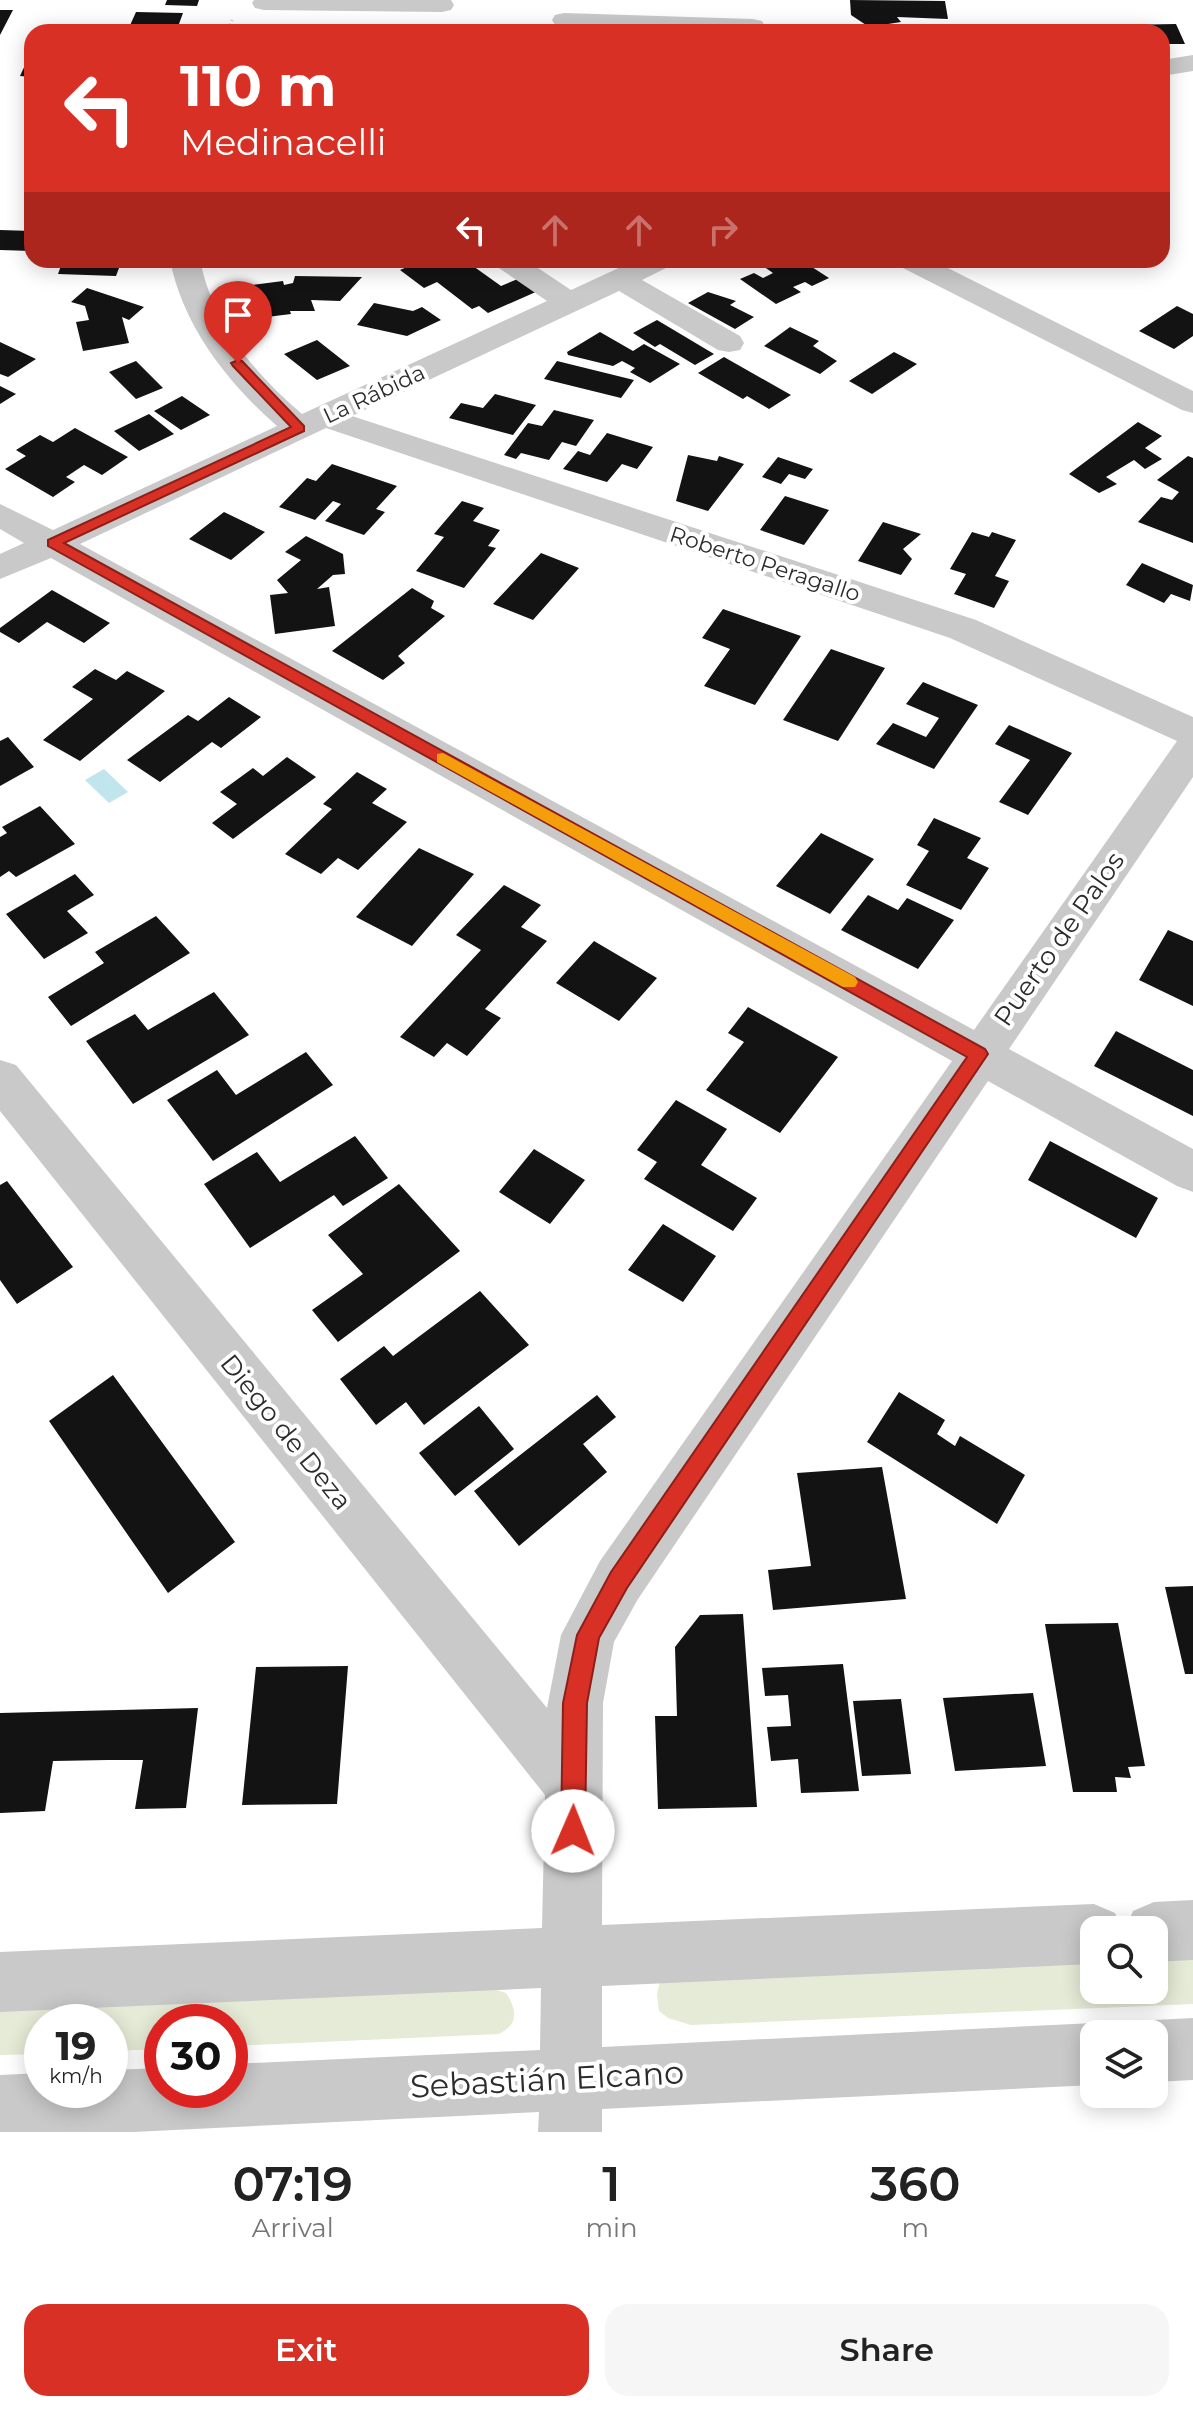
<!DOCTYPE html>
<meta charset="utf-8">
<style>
body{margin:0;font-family:Montserrat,sans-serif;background:#f6f6f6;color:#222;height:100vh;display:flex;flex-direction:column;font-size:30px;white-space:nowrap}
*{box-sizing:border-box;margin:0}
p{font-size:26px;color:#767676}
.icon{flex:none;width:44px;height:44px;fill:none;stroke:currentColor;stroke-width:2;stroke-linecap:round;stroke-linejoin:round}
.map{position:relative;height:2132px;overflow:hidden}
.drawer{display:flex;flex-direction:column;background:#fff;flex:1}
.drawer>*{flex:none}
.hud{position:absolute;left:24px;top:24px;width:1146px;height:244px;border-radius:24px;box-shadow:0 4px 20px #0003;background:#d93025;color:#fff;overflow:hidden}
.controls{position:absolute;left:1080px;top:1916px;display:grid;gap:16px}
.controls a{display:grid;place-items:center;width:88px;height:88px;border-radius:16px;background:#fff;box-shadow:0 4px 20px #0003;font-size:40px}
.speed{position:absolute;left:24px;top:2004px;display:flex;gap:16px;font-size:40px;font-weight:700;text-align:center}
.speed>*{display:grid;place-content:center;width:104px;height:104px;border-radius:50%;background:#fff;box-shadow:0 4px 20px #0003;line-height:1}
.speed small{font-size:20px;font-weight:400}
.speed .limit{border:12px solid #d22;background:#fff;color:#111}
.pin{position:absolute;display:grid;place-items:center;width:68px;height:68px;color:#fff;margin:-82px -34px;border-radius:50% 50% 50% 0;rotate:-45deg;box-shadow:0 0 8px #0007}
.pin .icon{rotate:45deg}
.me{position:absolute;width:88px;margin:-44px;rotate:1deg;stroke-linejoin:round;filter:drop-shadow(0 0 6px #0008)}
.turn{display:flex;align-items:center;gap:28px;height:168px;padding:0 24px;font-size:36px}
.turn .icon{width:104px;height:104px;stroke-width:2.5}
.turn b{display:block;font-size:56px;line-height:68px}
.lanes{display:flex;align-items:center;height:76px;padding:0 24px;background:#0003;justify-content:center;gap:40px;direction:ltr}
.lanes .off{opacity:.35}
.eta{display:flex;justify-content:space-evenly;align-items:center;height:136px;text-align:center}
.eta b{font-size:48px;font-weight:600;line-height:56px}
.primary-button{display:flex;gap:16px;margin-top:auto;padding:16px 24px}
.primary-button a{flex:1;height:92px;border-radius:24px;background:#d93025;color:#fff;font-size:32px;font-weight:600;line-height:92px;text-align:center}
.primary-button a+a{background:#f6f6f6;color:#222}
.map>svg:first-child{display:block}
</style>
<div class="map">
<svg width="1193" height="2132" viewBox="0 0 1193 2132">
<rect width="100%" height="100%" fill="#fff"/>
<path fill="#e6ebd7" d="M1193,1952V2004L691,2025L668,2018L659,2011L657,1994L660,1982L1094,1956V1990H1154V1954Z
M487,1987L506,1993C517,2010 519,2024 499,2034L230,2046V2022H162V2049L110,2051V2022H42V2054L0,2055V2002Z"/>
<path fill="#c1e5ed" d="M104,769L128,792L109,803L85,780Z"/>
<path fill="#131313" d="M167,0H199L197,6L165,5Z
M850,0L945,1L948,19L897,17L901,22L869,27L851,15Z
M0,10H13L0,35Z
M136,12L183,13L176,32H127Z
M1176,24L1185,44H1165L1162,32H1122L1119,25Z
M1041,25H1105L1107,32H1043Z
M32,50V77L20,76Z
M0,230L32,231V251L0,250Z
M63,260H122L116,276L58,274Z
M423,260H478L481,263L473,266L501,286L520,278L538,291L488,313L479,306L472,309L437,282L424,288L400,270Z
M776,260H801L829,278L812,286L805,282L793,287L801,292L776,304L740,279L754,273L763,278L773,273L763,266Z
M295,276L362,277L340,301L311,300L315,311H290L291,314L259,318L252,285L283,281L284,285L293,283Z
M87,288L144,307L129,320L122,317L129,343L83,351L76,322L89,320L85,306L71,302Z
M708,292L736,301L730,305L754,317L735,329L688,303Z
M374,303L413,311L422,307L441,320L407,336L357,325Z
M1177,306L1193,314V336L1174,349L1139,331Z
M657,320L714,354L695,365L660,344L655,347L633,333Z
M790,327L819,341L813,346L837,361L820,374L764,346Z
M600,332L633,351L644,344L680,364L650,383L630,372L635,368L622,361L613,366L568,355L567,352Z
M317,340L350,366L317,380L284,354Z
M0,342L36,359L8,377L0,374Z
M894,352L917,364L872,394L849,381Z
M724,357L791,395L769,409L747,396L743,399L698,373Z
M136,361L163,388L136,399L109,372Z
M557,361L634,380L621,398L544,379Z
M0,386L16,394L0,404Z
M495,394L536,405L513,435L449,418L461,403L483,408Z
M182,396L210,415L181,430L154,411Z
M554,410L594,420L576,446L562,442L549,460L521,453L516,459L504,455L528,423L542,426Z
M149,414L174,434L139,451L114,431Z
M1138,422L1162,436L1145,448L1162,459L1145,469L1134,460L1106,477L1117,484L1099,493L1069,474Z
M75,428L128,457L102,475L84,465L66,477L75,482L53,497L5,469L26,456L16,450L40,435L53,442Z
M607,433L653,447L637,469L622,464L607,482L563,469L578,451L590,455Z
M688,455L717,461L719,456L744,464L708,511L676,501Z
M1188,456L1193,458V543L1138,522L1161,497L1172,500L1179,492L1157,480Z
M778,457L813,469L805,479L789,474L781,484L762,477Z
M332,464L397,486L376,509L385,512L364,535L325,521L341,504L333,501L315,520L279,507L307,478L316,481Z
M785,496L829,510L804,545L760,530Z
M462,501L484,508L473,521L500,530L488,546L496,548L464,588L416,571L444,537L434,534Z
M224,512L265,532L231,560L189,539Z
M883,522L921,534L903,549L912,559L901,575L858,561Z
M972,532L989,537L992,532L1016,540L995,576L1009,581L994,608L954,594L966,574L950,569Z
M306,536L343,554L345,574L333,575L317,589L329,587L335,626L275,634L270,595L288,593L277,580L301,560L285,552Z
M541,553L579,568L533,620L493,604Z
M1142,563L1193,585L1190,601L1171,594L1164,603L1126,585Z
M412,588L434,601L431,608L445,616L398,656L405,663L383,680L332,651Z
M52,590L110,623L84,643L47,622L19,643L0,632V628Z
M723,609L801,636L755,705L704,686L730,649L702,638Z
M831,649L885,668L838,741L783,720Z
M95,669L116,680L127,671L165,691L80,761L43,740L93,699L72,687Z
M923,682L978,705L934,769L876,744L893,723L926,737L939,718L906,704Z
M229,697L261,717L221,748L212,742L160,782L127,760L188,715L198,721Z
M1009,725L1072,753L1028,815L999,802L1030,760L995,744Z
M8,737L34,767L0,786V741Z
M287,757L316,777L233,839L212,823L237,804L220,792L253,768L263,776Z
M357,772L387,789L372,803L407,822L358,870L338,858L321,874L285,854L332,809L323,804Z
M40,806L75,844L16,877L9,871L0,877V837L7,833L2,827Z
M934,818L981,838L967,858L989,868L961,910L906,885L929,851L917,845Z
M821,833L874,859L830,914L776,886Z
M419,848L474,874L412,946L356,917Z
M75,874L94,895L67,911L88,933L44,959L6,914Z
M504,885L541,905L521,927L547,941L485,1009L501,1018L467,1056L447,1043L434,1057L400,1037L481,950L456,935Z
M868,895L898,910L907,898L954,920L918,969L841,930Z
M156,916L190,953L71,1026L48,997L104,963L95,952Z
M1168,930L1193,941V1006L1139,980Z
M594,941L657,978L619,1021L556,983Z
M214,992L249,1035L133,1104L86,1041L135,1014L148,1030Z
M748,1007L838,1057L780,1133L706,1090L744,1042L728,1033Z
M1116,1031L1193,1070V1116L1094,1066Z
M306,1052L333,1085L213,1161L167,1100L217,1070L236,1095Z
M676,1100L727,1129L701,1165L757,1198L733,1231L644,1179L657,1162L637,1150Z
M355,1136L388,1178L343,1206L334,1195L250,1248L204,1184L257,1152L280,1182Z
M1050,1141L1158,1198L1136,1238L1028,1180Z
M534,1149L585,1180L550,1224L499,1192Z
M7,1181L73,1267L17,1304L0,1280V1185Z
M399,1184L460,1251L338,1342L312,1310L363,1274L328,1235Z
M663,1224L716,1256L683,1302L628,1270Z
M480,1291L529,1345L424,1425L406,1402L376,1425L340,1379L384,1346L393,1356Z
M113,1375L235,1542L168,1593L49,1421Z
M899,1392L945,1420L937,1434L955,1446L960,1436L1025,1475L997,1524L867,1442Z
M597,1395L616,1417L583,1444L607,1472L519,1546L474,1491Z
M479,1406L514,1449L455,1496L419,1453Z
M882,1467L906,1599L773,1610L768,1570L811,1566L797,1473Z
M1193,1586V1674H1185L1165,1587Z
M743,1614L757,1807L658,1809L655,1716H677L675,1647L700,1615Z
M1118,1623L1145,1766L1128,1767L1131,1778L1115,1777L1117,1792H1073L1045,1624Z
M843,1664L859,1791L801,1793L798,1759L771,1761L767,1727L791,1726L788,1695L765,1696L762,1668Z
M348,1666L337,1804L242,1805L256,1667Z
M1033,1693L1046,1766L955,1771L943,1698Z
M901,1699L911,1774L862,1776L853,1701Z
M198,1708L186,1808L135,1809L143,1760H108L53,1761L45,1811L0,1813V1713Z"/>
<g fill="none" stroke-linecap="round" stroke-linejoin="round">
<path stroke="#c9c9c9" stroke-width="3" stroke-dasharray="3 3" stroke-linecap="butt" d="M227,32L232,20"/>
<path fill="#c9c9c9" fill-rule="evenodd" d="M254,0H451L454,5L451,10L442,12L264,10L255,8L252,3Z
M564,13L753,19L762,21L765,26L759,32L555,25L552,20L555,15Z
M1193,55V71L1162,76V60Z
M170,260H200C213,324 254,373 302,414L547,301L496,266L491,260H526L571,290L636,260H675L670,266L642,280L740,336L744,343L740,350L729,352L718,350L619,291L352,416L976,620L1193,717V777L1009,1049L1193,1149V1192L1177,1186L988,1081L638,1599L614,1642L603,1703L602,1925L1094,1904L1115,1913L1122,1930H1094V1964L602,1986V2047L1094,2023L1117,2034H1094V2085L602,2109V2132H538L539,2112L133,2132H0V2075L42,2073V2090H110V2070L162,2068V2090H230V2064L540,2050L541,1988L0,2012V1952L542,1928L545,1795L0,1111V1060L16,1065L547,1708L561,1635L600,1561L952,1061L51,558L0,579V554L24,543L0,529V504L53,530L277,426C227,382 183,326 170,260ZM326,428L950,638L1177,741L974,1030L80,544Z
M894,260H932L1193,391V413L1182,410L899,266Z
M1193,1900V1960L1154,1962V1930H1125L1133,1911L1154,1902Z
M1193,2018V2080L1154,2082V2034H1130L1132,2029L1154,2020Z"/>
</g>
<path fill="#d93025" stroke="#8d1f18" stroke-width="2" d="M238,360L242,361L304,426V431L64,543L985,1049L988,1054L627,1588L599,1638L587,1703L585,1831L581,1839L573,1843L564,1839L561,1831L563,1703L577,1635L611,1572L967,1057L48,546V540L291,427L233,366L231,363Z"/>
<path fill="#f59e0b" d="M443,753L855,977L858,982L855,987H843L437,762V754Z"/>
<g text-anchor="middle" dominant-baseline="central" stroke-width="8" stroke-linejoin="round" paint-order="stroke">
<g font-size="22" fill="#2c2c2c" stroke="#fff">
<text transform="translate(374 394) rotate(-25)">La Rábida</text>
<text transform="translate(765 564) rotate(18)">Roberto Peragallo</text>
</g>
<g font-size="26" fill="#2c2c2c" stroke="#fff">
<text transform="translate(1059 939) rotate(-55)">Puerto de Palos</text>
<text transform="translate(286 1432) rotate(51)">Diego de Deza</text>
</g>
<g font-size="32" fill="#2c2c2c" stroke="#fff">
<text transform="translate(547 2079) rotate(-3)">Sebastián Elcano</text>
</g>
</g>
</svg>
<div class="controls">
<a><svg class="icon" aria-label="search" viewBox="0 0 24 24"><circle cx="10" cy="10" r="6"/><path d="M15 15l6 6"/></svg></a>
<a><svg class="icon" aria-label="layers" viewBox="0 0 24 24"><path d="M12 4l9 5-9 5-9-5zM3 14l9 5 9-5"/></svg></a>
</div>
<div class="speed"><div>19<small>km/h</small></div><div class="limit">30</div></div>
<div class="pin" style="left:238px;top:363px;background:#d93025"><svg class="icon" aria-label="arrive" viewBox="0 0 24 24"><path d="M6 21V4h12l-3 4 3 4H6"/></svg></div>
<svg class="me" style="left:573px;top:1831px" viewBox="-20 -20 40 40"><circle r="19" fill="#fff"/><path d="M0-13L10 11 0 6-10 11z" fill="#d93025"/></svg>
<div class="hud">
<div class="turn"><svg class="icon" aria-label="left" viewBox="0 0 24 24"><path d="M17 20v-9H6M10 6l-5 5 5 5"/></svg><div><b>110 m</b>Medinacelli</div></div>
<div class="lanes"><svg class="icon" aria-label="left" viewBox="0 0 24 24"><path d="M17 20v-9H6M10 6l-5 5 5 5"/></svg><svg class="icon off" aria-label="ahead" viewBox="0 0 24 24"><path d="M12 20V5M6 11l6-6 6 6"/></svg><svg class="icon off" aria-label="ahead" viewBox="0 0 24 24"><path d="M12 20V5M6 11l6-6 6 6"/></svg><svg class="icon off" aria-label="right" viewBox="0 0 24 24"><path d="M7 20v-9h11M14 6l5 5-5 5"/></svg></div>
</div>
</div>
<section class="drawer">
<div class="eta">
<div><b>07:19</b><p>Arrival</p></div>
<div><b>1</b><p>min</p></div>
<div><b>360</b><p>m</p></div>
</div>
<div class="primary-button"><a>Exit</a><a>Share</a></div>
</section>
